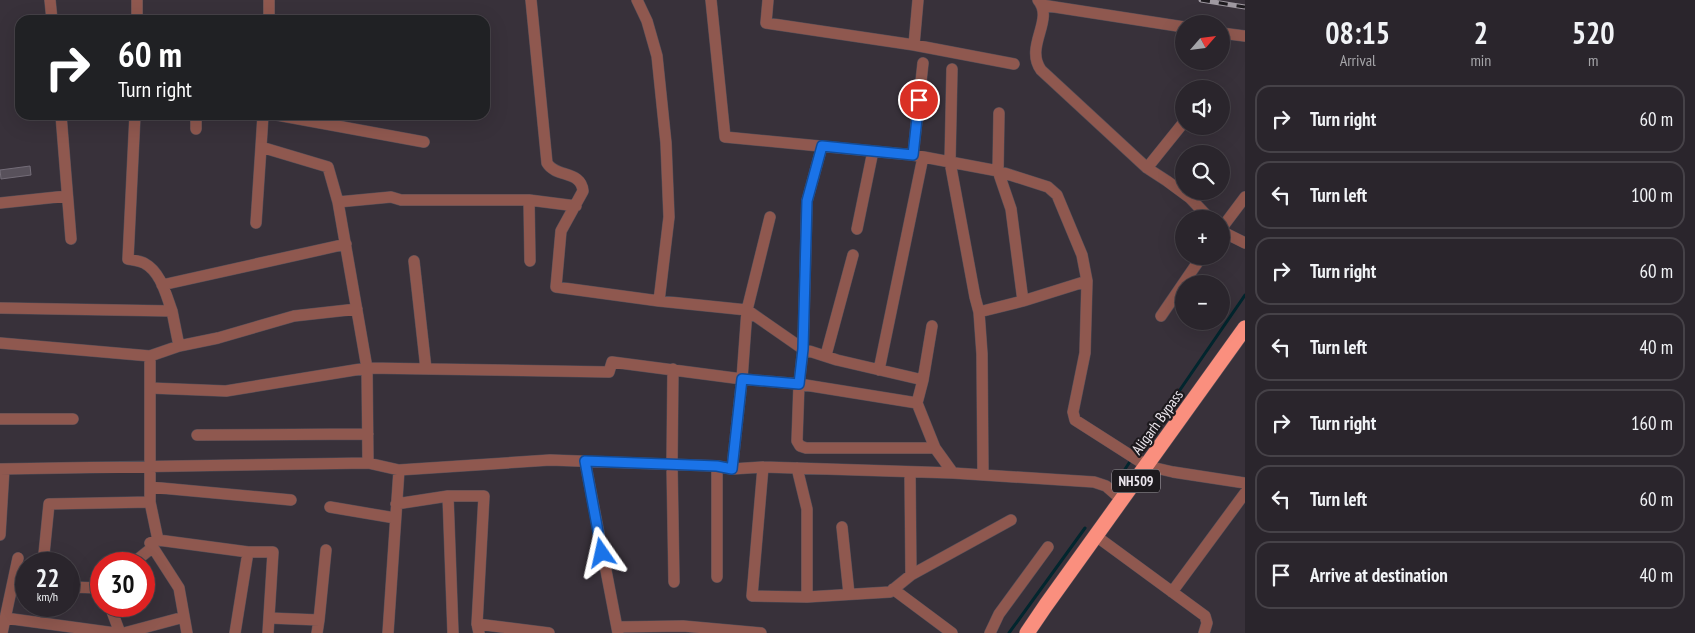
<!DOCTYPE html>
<meta charset="utf-8">
<style>
body{margin:0;font-family:"PT Sans Narrow",sans-serif;background:#322d34;color:#f1f3f6;height:100vh;display:flex;flex-direction:column;font-size:19px;white-space:nowrap}
*{box-sizing:border-box;margin:0}
p{font-size:16px;color:#a5a5a9}
.icon{flex:none;width:28px;height:28px;fill:none;stroke:currentColor;stroke-width:2;stroke-linecap:round;stroke-linejoin:round}
.map{position:relative;flex:1;overflow:hidden}
.details{display:flex;flex-direction:column;background:#2a252c;width:450px}
.details>*{flex:none}
.top-card{position:absolute;left:15px;top:15px;width:475px;height:105px;border-radius:15px;box-shadow:0 5px 20px #0002,0 0 0 1px #464248;background:#202124;color:#fff;overflow:hidden}
.needle{width:32px;rotate:62deg}
.tools{position:absolute;left:1175px;top:15px;display:grid;gap:10px}
.tools a{display:grid;place-items:center;width:55px;height:55px;border-radius:50%;background:#2a252c;box-shadow:0 5px 20px #0002,0 0 0 1px #464248;font-size:25px}
.speed{position:absolute;left:15px;top:552px;display:flex;gap:10px;font-size:25px;font-weight:700;text-align:center}
.speed>*{display:grid;place-content:center;width:65px;height:65px;border-radius:50%;background:#2a252c;box-shadow:0 5px 20px #0002,0 0 0 1px #464248;line-height:1}
.speed small{font-size:12px;font-weight:400}
.speed .limit{border:8px solid #d22;background:#fff;color:#111}
.pin{position:absolute;display:grid;place-items:center;width:42px;height:42px;color:#fff;margin:-21px;border:2px solid #fff;border-radius:50%;box-shadow:0 1px 5px #0007}
.me{position:absolute;width:55px;margin:-28px;rotate:349deg;stroke-linejoin:round;filter:drop-shadow(0 0 4px #0008)}
.turn{display:flex;align-items:center;gap:18px;height:105px;padding:0 20px;font-size:22px}
.turn .icon{width:65px;height:65px;stroke-width:2.5}
.turn b{display:block;font-size:35px;line-height:42px}
.eta{display:flex;justify-content:space-evenly;align-items:center;height:85px;text-align:center}
.eta b{font-size:30px;font-weight:600;line-height:35px}
ul{padding:0;list-style:none}
li{display:flex;align-items:center;gap:15px;height:68px;margin:0 10px 8px;padding:0 10px;border:2px solid #464248;border-radius:15px}
li div{flex:1}
li b{display:block;font-size:19px}
li em{font-style:normal}
main{display:flex;flex:1;min-height:0}
.map>svg:first-child{display:block}
</style>
<main>
<div class="map">
<svg width="1245" height="633" viewBox="0 0 1245 633">
<rect width="100%" height="100%" fill="#38313a"/>
<g fill="none" stroke-linecap="round" stroke-linejoin="round">
<path stroke="#02262e" stroke-width="3" d="M1138,451L1245,295
M1116,483L1131,460
M1009,633L1085,528"/>
</g>
<path fill="#58515b" stroke="#746d78" d="M30,166L31,175L1,179L0,170Z"/>
<g fill="none" stroke-linecap="round" stroke-linejoin="round">
<defs>
<path id="minor" d="M50,0L52,20
M137,0V20
M531,0L547,163C556,178 581,170 583,191L561,231L556,287L659,301L747,310L803,349L837,360L923,380
M637,0L647,21L657,56L666,143L669,217L659,301
M711,0L725,137L913,155L998,171L1048,187L1057,195L1082,255L1087,281L1085,353L1073,412L1075,420L1147,466L1173,472L1245,483
M768,0L766,23L914,45L1014,64
M1038,0C1055,20 1024,46 1041,70L1147,168L1167,181L1190,198L1210,219
M1042,5L1184,27
M269,20V0
M1221,33L1245,36
M914,45L918,0
M952,69L950,162L975,297L979,312L1023,301L1087,281
M999,113L998,171L1011,209L1023,301
M61,115L71,239
M135,115L128,259C133,260 140,261 144,263C161,272 166,295 172,311
M196,115V129
M277,115L424,142
M822,146L807,201L803,349L799,384L797,441L800,446L806,448H935
M913,155L923,63
M1147,168L1184,122
M529,200L530,261
M338,202L391,197L401,200H529L576,206
M0,203L67,196
M256,223L261,147
M857,229L873,151
M1221,229L1245,197
M1221,231L1245,243
M414,261L426,369
M162,285L346,244
M0,308L172,311L179,346
M979,312L982,354L983,475
M1161,316L1202,256
M932,326L923,380L917,403L935,448L953,473
M0,343L150,356V502L158,540L150,543L179,588L187,633
M826,355L853,255
M150,356L179,346L218,338L294,316L357,309
M673,369L672,464L674,582
M879,370L923,157
M150,388L226,391L367,368L338,202L328,167L261,147L263,115
M0,419H73
M197,435L368,434
M585,461L618,633
M368,463L367,368L609,372L612,362L742,379L799,384L917,403
M717,466V577
M763,467L752,596L807,597L890,592L911,575L910,472
M797,468L807,509V597
M0,469L368,463L399,470L550,460L717,466L732,469L763,467L953,473L1094,482L1106,486L1122,500
M732,469L742,379L747,310L770,217
M150,487L291,500
M448,496L453,633
M396,504L448,496H484L477,624L479,633
M330,507L395,518
M842,527L849,594
M0,535L4,469
M1096,536L1205,616L1207,623L1204,633
M158,540L248,552H273L268,633
M43,564L49,504L150,502
M132,564L153,547
M911,575L1011,520
M12,586H26
M69,587L101,588
M893,589L952,633
M1172,592L1245,493
M110,606L120,633
M5,618L115,633
M269,618L319,620L317,633
M319,620L326,550
M477,624L549,633
M617,627L683,626L761,633
M2,633L18,558
M124,633L184,617
M235,633L248,552
M388,633L399,470
M990,633L999,614L1048,547"/>
<path id="highway" d="M1027,633L1046,605L1245,328"/>
</defs>
<use href="#minor" stroke="#554e57" stroke-width="12"/>
<use href="#highway" stroke="#554e57" stroke-width="16"/>
<use href="#minor" stroke="#8f584f" stroke-width="11"/>
<use href="#highway" stroke="#fa8f7e" stroke-width="15"/>
<defs>
<path id="rail" d="M1201,0L1245,7"/>
</defs>
<use href="#rail" stroke="#9f99a1" stroke-width="5"/>
<use href="#rail" stroke="#1d1a1e" stroke-width="3" stroke-dasharray="9" stroke-linecap="butt"/>
</g>
<g fill="none" stroke-linecap="round" stroke-linejoin="round">
<defs>
<path id="route" d="M602,553L585,461L717,466L732,469L742,379L799,384L803,349L807,201L822,146L913,155L919,100"/>
</defs>
<use href="#route" stroke="#114b97" stroke-width="12"/>
<use href="#route" stroke="#1a73e8" stroke-width="9"/>
</g>
<g text-anchor="middle" dominant-baseline="central" stroke-width="4.5" stroke-linejoin="round" paint-order="stroke">
<rect fill="#1d1a1e" stroke="#aeaab0" stroke-width="1" x="1112" y="469.5" width="48" height="23" rx="4"/>
<g font-size="14" font-weight="bold" fill="#ece7ee">
<text x="1136" y="481">NH509</text>
</g>
<g font-size="15" fill="#ece7ee" stroke="#1d1a1e">
<text transform="translate(1157 422) rotate(-54)">Aligarh Bypass</text>
</g>
</g>
</svg>
<div class="tools">
<a><svg class="needle" viewBox="-14 -14 28 28"><path d="M0-13l5 13h-10z" fill="#e53935"/><path d="M0 13l5-13h-10z" fill="#a5a5a9"/></svg></a>
<a><svg class="icon" aria-label="sound" viewBox="0 0 24 24"><path d="M4 9h4l5-4v14l-5-4H4zM17 9q2 3 0 6"/></svg></a>
<a><svg class="icon" aria-label="search" viewBox="0 0 24 24"><circle cx="10" cy="10" r="6"/><path d="M15 15l6 6"/></svg></a>
<a>+</a>
<a>−</a>
</div>
<div class="speed"><div>22<small>km/h</small></div><div class="limit">30</div></div>
<div class="pin" style="left:919px;top:100px;background:#d93025"><svg class="icon" aria-label="arrive" viewBox="0 0 24 24"><path d="M6 21V4h12l-3 4 3 4H6"/></svg></div>
<svg class="me" style="left:602px;top:553px" viewBox="-20 -20 40 40"><path d="M0-17L14 15 0 8-14 15z" fill="#1a73e8" stroke="#fff" stroke-width="4"/></svg>
<div class="top-card">
<div class="turn"><svg class="icon" aria-label="right" viewBox="0 0 24 24"><path d="M7 20v-9h11M14 6l5 5-5 5"/></svg><div><b>60 m</b>Turn right</div></div>
</div>
</div>
<section class="details">
<div class="eta">
<div><b>08:15</b><p>Arrival</p></div>
<div><b>2</b><p>min</p></div>
<div><b>520</b><p>m</p></div>
</div>
<ul>
<li><svg class="icon" aria-label="right" viewBox="0 0 24 24"><path d="M7 20v-9h11M14 6l5 5-5 5"/></svg><div><b>Turn right</b></div><em>60 m</em></li>
<li><svg class="icon" aria-label="left" viewBox="0 0 24 24"><path d="M17 20v-9H6M10 6l-5 5 5 5"/></svg><div><b>Turn left</b></div><em>100 m</em></li>
<li><svg class="icon" aria-label="right" viewBox="0 0 24 24"><path d="M7 20v-9h11M14 6l5 5-5 5"/></svg><div><b>Turn right</b></div><em>60 m</em></li>
<li><svg class="icon" aria-label="left" viewBox="0 0 24 24"><path d="M17 20v-9H6M10 6l-5 5 5 5"/></svg><div><b>Turn left</b></div><em>40 m</em></li>
<li><svg class="icon" aria-label="right" viewBox="0 0 24 24"><path d="M7 20v-9h11M14 6l5 5-5 5"/></svg><div><b>Turn right</b></div><em>160 m</em></li>
<li><svg class="icon" aria-label="left" viewBox="0 0 24 24"><path d="M17 20v-9H6M10 6l-5 5 5 5"/></svg><div><b>Turn left</b></div><em>60 m</em></li>
<li><svg class="icon" aria-label="arrive" viewBox="0 0 24 24"><path d="M6 21V4h12l-3 4 3 4H6"/></svg><div><b>Arrive at destination</b></div><em>40 m</em></li>
</ul>
</section>
</main>
